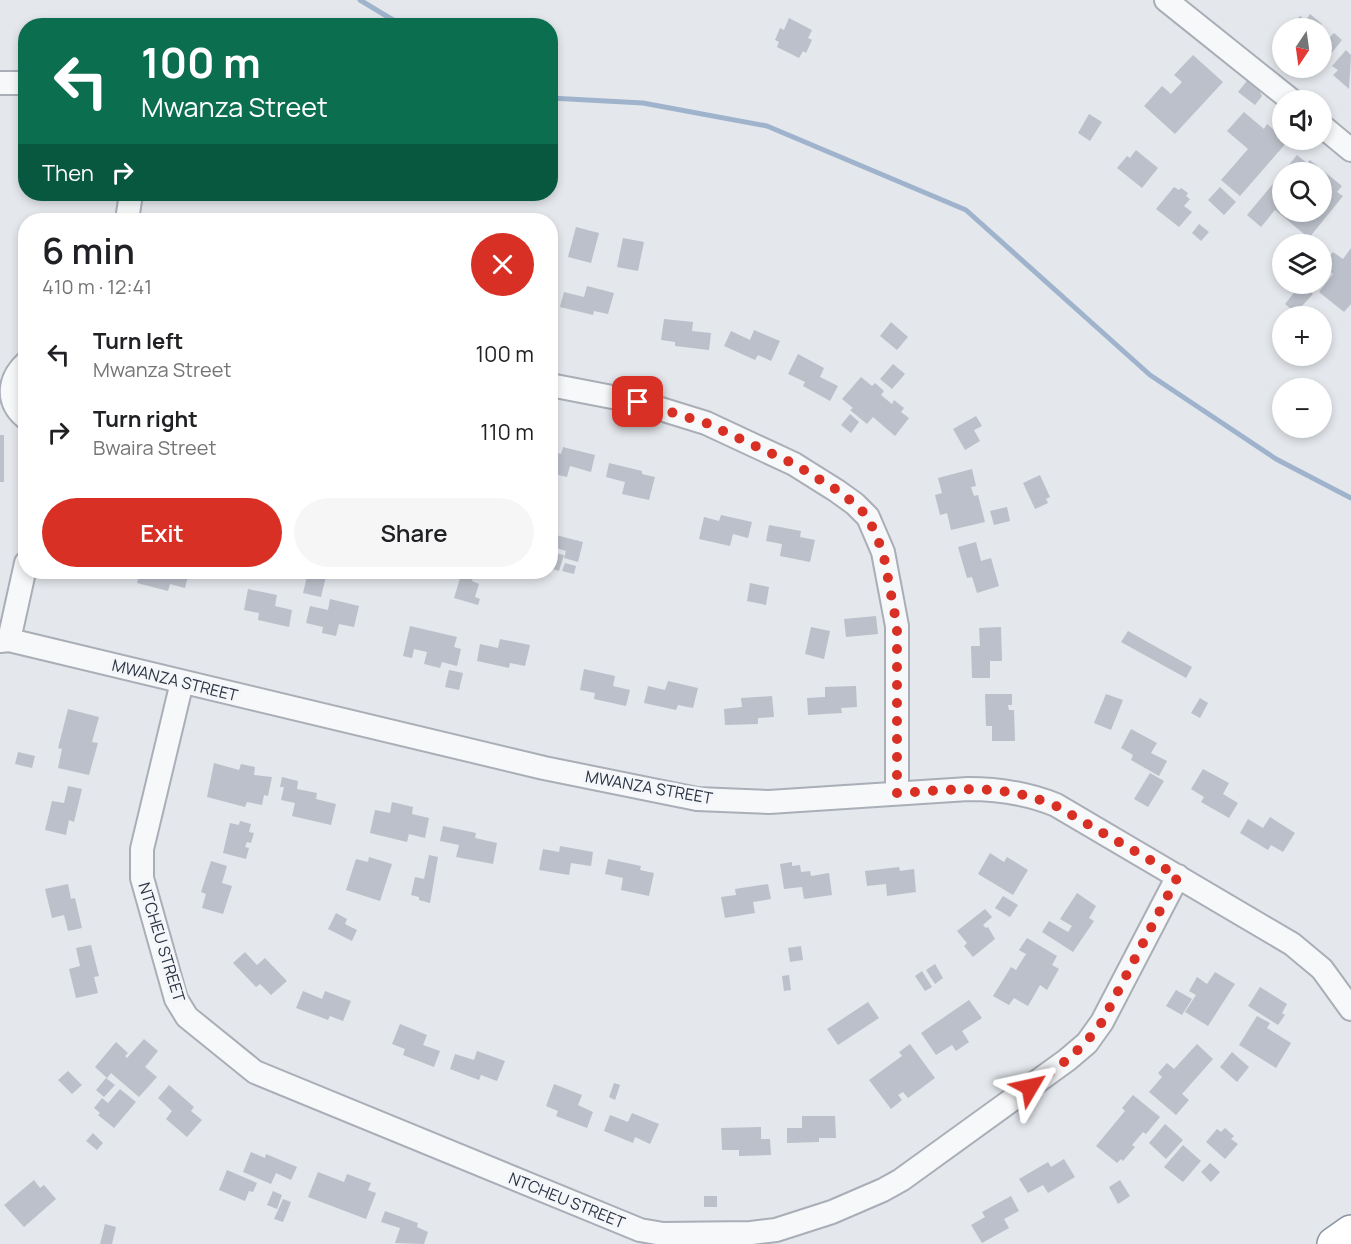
<!DOCTYPE html>
<meta charset="utf-8">
<style>
body{margin:0;font-family:Manrope,sans-serif;background:#f6f6f6;color:#202124;height:100vh;display:flex;flex-direction:column;font-size:22px;white-space:nowrap}
*{box-sizing:border-box;margin:0}
p{font-size:20px;color:#757577}
.icon{flex:none;width:33px;height:33px;fill:none;stroke:currentColor;stroke-width:2;stroke-linecap:round;stroke-linejoin:round}
.map{position:relative;flex:1;overflow:hidden}
.side{position:absolute;left:18px;top:213px;width:540px;height:366px;display:flex;flex-direction:column;background:#fff;border-radius:24px;box-shadow:0 3px 9px #0003}
.side>*{flex:none}
.banner{position:absolute;left:18px;top:18px;width:540px;height:183px;border-radius:24px;box-shadow:0 3px 9px #0003;background:#0b6e4f;color:#fff;overflow:hidden}
.needle{width:39px;rotate:193deg}
.tools{position:absolute;left:1272px;top:18px;display:grid;gap:12px}
.tools a{display:grid;place-items:center;width:60px;height:60px;border-radius:50%;background:#fff;box-shadow:0 3px 9px #0003;font-size:30px}
.pin{position:absolute;display:grid;place-items:center;width:51px;height:51px;color:#fff;margin:-26px;border-radius:12px;box-shadow:0 3px 9px #0006}
.me{position:absolute;width:66px;margin:-33px;rotate:54deg;stroke-linejoin:round;filter:drop-shadow(0 0 4px #0008)}
.turn{display:flex;align-items:center;gap:21px;height:126px;padding:0 24px;font-size:27px}
.turn .icon{width:78px;height:78px;stroke-width:2.5}
.turn b{display:block;font-size:42px;line-height:51px}
.then{display:flex;align-items:center;height:57px;padding:0 24px;background:#0003;gap:12px;font-size:22px}
.round{display:grid;place-items:center;flex:none;width:63px;height:63px;border-radius:32px;background:#f6f6f6}
.head{display:flex;align-items:center;justify-content:space-between;height:102px;padding:0 24px}
h1{font-size:36px;font-weight:600;line-height:45px}
.action{display:flex;gap:12px;margin-top:auto;padding:12px 24px}
.action a{flex:1;height:69px;border-radius:36px;background:#d93025;color:#fff;font-size:24px;font-weight:600;line-height:69px;text-align:center}
.action a+a{background:#f6f6f6;color:#202124}
ul{padding:0;list-style:none}
li{display:flex;align-items:center;gap:18px;height:78px;padding:0 24px}
li div{flex:1}
li b{display:block;font-size:22px}
li em{font-style:normal}
.map>svg:first-child{display:block}
</style>
<div class="map">
<svg width="1351" height="1244" viewBox="0 0 1351 1244">
<rect width="100%" height="100%" fill="#e4e7ec"/>
<g fill="none" stroke-linecap="round" stroke-linejoin="round">
<path stroke="#9fb4cc" stroke-width="5" d="M360,0L403,26
M550,98L643,103L767,126L966,210L1150,375L1276,459L1351,498"/>
</g>
<path fill="#bbc0ca" d="M1310,14L1322,24L1317,28H1289L1300,16L1306,20Z
M789,18L812,30L808,38L812,40L806,53L803,51L799,58L777,47L779,42L775,40L780,28L784,30Z
M1334,33L1342,40L1322,65V34L1328,39Z
M1346,50L1351,55L1349,89L1333,75L1338,70L1332,66Z
M1193,55L1223,82L1175,134L1144,106L1162,86L1171,94L1182,82L1174,75Z
M1250,77L1264,88L1260,92L1262,96L1255,105L1238,92Z
M1244,112L1264,129L1267,124L1282,137V140L1287,142L1240,196L1221,180L1248,149L1227,131Z
M1089,114L1102,122L1090,141L1078,133Z
M1136,150L1158,168L1142,188L1117,168L1127,156L1130,158Z
M1297,155L1307,163L1310,160L1342,186L1337,192L1343,196L1309,238L1275,210L1261,227L1247,215L1282,173V212H1322V172H1283Z
M1174,187L1179,190L1181,188L1188,193L1186,196L1190,199L1184,206L1192,212L1179,227L1156,209Z
M1220,187L1236,202L1224,215L1208,200Z
M301,215V220H274V217Z
M1199,224L1209,232L1201,241L1192,233Z
M576,227L599,233L591,263L568,257Z
M623,238L644,242L638,271L617,267Z
M1351,248V304L1344,312L1319,292L1333,274L1322,265L1333,252L1343,259Z
M1301,284L1313,294L1301,307L1310,314L1308,316H1300L1285,304Z
M587,286L614,293L608,314L594,311L593,315L560,307L564,292L584,297Z
M664,319L693,322L692,331L711,333L709,350L675,346V342L661,340Z
M891,322L908,337L897,350L880,336Z
M754,330L780,341L771,361L758,355L755,360L724,346L731,331L750,340Z
M798,354L824,368L820,377L838,386L830,401L803,386L805,382L788,374Z
M893,364L905,374L892,389L880,379Z
M861,377L872,386L875,383L884,391L881,395L892,404L894,400L904,408L901,412L909,418L895,436L873,417L867,424L850,410L853,408L842,399Z
M850,414L859,422L851,433L841,425Z
M976,416L982,426L974,430L980,441L965,450L953,429Z
M0,435H4V482H0Z
M563,447L595,455L591,472L570,466L567,477L550,473V451L561,454Z
M609,463L642,471V474L655,477L649,500L622,494L625,482L606,477Z
M972,469L976,486L971,487L974,496L978,495L985,522L951,530L947,513L940,515L935,495L942,493L938,478Z
M1040,475L1050,497L1046,499L1048,503L1035,509L1023,483Z
M1007,507L1010,521L994,525L990,511Z
M721,515L752,522L748,538L733,534L730,546L699,539L704,517L719,521Z
M769,525L801,531L800,537L815,540L810,562L780,556L782,544L766,541Z
M552,534L583,542L578,562L564,558L566,551L550,546Z
M976,542L981,561L991,558L999,586L977,593L972,577L967,578L958,547Z
M550,552L564,555L559,571L550,568Z
M565,563L576,566L574,574L562,571Z
M140,572H189L185,588L170,584L168,591L137,583Z
M308,572H327L321,597L303,593Z
M462,572L474,574L472,581L479,584L475,597L480,599L478,605L454,598Z
M750,583L769,587L766,605L747,601Z
M248,589L277,595L275,606L292,610L289,627L258,620L259,613L244,610Z
M330,599L359,606L354,627L339,624L336,636L322,633L323,627L306,623L310,606L328,610Z
M876,616L878,634L846,637L844,619Z
M410,626L457,637L454,647L461,649L457,666L442,662L440,668L424,664L427,652L414,649L412,658L403,656Z
M811,627L830,631L824,659L805,654Z
M1001,627L1002,661H990V678H972L971,646H980L979,628Z
M1128,631L1192,667L1186,678L1121,642Z
M500,639L530,645L525,666L510,663L509,668L477,661L480,644L498,648Z
M584,669L615,676L613,686L630,690L626,706L594,699L595,693L580,690Z
M449,670L463,673L459,690L445,687Z
M668,681L698,688L693,708L678,705L676,710L644,703L648,686L665,690Z
M856,686L857,707L841,708L842,713L808,715L807,698L825,697V687Z
M985,694H1012V705H1008L1009,710H1014L1015,741H992V726H986Z
M1106,694L1123,700L1111,730L1094,723Z
M772,696L774,717L758,718V724L725,725L724,709L742,707L741,698Z
M1200,698L1208,703L1200,718L1191,713Z
M68,709L99,717L92,742L98,743L89,775L58,768L62,749L58,748Z
M1131,729L1157,743L1151,753L1167,761L1159,776L1131,760L1133,755L1121,748Z
M18,752L35,756L32,768L15,764Z
M214,763L239,770L241,764L255,767L254,775L272,777L268,796L264,795L262,805L247,802L245,807L207,797Z
M1203,769L1229,783L1223,794L1238,803L1229,818L1201,802L1204,797L1191,789Z
M1150,773L1164,781L1148,807L1134,799Z
M282,777L298,781L297,789L317,793L316,799L336,804L331,825L292,816L295,803L281,800L284,787H280Z
M68,786L82,789L74,822L69,820L66,835L45,830L52,801L64,803Z
M392,802L413,807L412,814L429,818L425,838L409,834L407,842L370,833L375,810L390,813Z
M1270,817L1295,833L1283,852L1271,845L1268,850L1240,833L1248,819L1263,828Z
M240,821L251,824L249,832L254,833L251,843L247,842L245,847L249,848L246,859L223,853L230,823L239,825Z
M443,826L476,833L475,838L497,843L493,864L456,857L459,845L440,841Z
M560,846L593,852L591,866L571,863L569,875L539,870L543,849L559,852Z
M990,853L1004,862L1007,857L1028,870L1013,895L978,874Z
M429,855L438,857L430,903L419,900V897L411,895L415,877L424,879Z
M369,857L392,864L380,901L346,890L356,859L368,862Z
M608,859L641,866L640,870L654,873L649,896L621,890L623,878L605,874Z
M211,861L227,866L222,883L232,886L223,914L202,908L206,894L201,892Z
M792,862V866L800,865L801,872L810,871L811,876L829,873L832,895L804,899L802,887L784,889L780,864Z
M899,867L900,871L914,869L916,892L887,896L886,884L867,886L865,871Z
M68,884L71,899L75,898L82,928L68,931L64,915L52,918L45,889Z
M768,884L771,899L753,902L755,913L725,918L721,897L736,895L735,889Z
M1077,893L1096,906L1089,918L1094,921L1073,952L1042,932L1049,921L1068,932L1072,926L1060,919Z
M1003,896L1018,905L1010,917L995,908Z
M985,909L992,917L983,925L986,928L988,927L995,939L973,957L964,946L967,943L957,931Z
M336,913L347,919L345,924L357,930L352,941L328,929Z
M1027,938L1057,956L1052,965L1059,969L1047,990L1040,985L1028,1006L1014,998L1009,1005L993,996L1011,967L1016,970L1026,954L1019,950Z
M91,945L99,976L94,977L98,993L76,998L69,969L80,966L76,948Z
M801,946L803,960L790,962L788,948Z
M245,952L257,965L265,958L287,981L271,995L260,984L256,987L233,963Z
M935,964L943,978L935,984L926,970Z
M922,971L932,987L925,991L915,976Z
M1215,972L1235,984L1208,1026L1185,1012L1196,995L1189,991L1197,977L1207,984Z
M789,975L791,990L784,991L782,976Z
M1260,987L1287,1004L1282,1013L1285,1015L1278,1025L1248,1006Z
M1176,990L1192,999L1182,1015L1166,1006Z
M303,991L322,999L325,991L351,1001L343,1021L330,1016L328,1020L296,1008Z
M969,1000L982,1018L962,1031L969,1042L956,1051L952,1045L936,1055L921,1033Z
M868,1002L879,1018L838,1045L827,1029Z
M1257,1016L1270,1023L1267,1028L1291,1043L1276,1068L1239,1045Z
M400,1024L427,1035L423,1045L440,1051L434,1067L403,1055L405,1049L392,1044Z
M144,1039L158,1051L145,1067L157,1077L139,1097L111,1073L107,1078L95,1067L116,1042L128,1053L125,1056L127,1058Z
M910,1044L935,1078L908,1098L903,1092L898,1095L902,1100L891,1109L869,1080L902,1056L899,1052Z
M1197,1044L1213,1059L1182,1094L1189,1100L1176,1115L1149,1092L1162,1077L1158,1073L1167,1063L1174,1069Z
M477,1051L505,1061L497,1081L481,1075L479,1080L450,1069L455,1054L474,1060Z
M1232,1052L1249,1067L1237,1082L1220,1067Z
M68,1071L82,1085L72,1094L58,1080Z
M106,1078L115,1085L104,1097L96,1090Z
M614,1083L620,1085L615,1100L609,1097Z
M554,1084L582,1095L578,1105L593,1112L587,1128L556,1116L558,1111L546,1106Z
M169,1085L194,1107L191,1111L202,1120L187,1137L166,1119L172,1111L158,1098Z
M120,1089L136,1102L114,1128L98,1115L100,1113L94,1108L102,1098L108,1103Z
M1133,1095L1160,1117L1146,1134L1143,1132L1132,1145L1135,1147L1123,1161L1121,1159L1117,1163L1096,1146L1125,1111L1122,1108Z
M632,1113L659,1124L650,1144L635,1137L633,1143L604,1131L610,1115L628,1122Z
M802,1116H835L836,1138H819V1142L787,1143V1128H802Z
M1165,1124L1183,1140L1166,1159L1149,1143Z
M761,1127V1139H770L771,1155L739,1156V1150H722L721,1128Z
M1225,1128L1234,1136L1231,1139L1238,1144L1225,1159L1206,1142L1217,1129L1221,1132Z
M93,1133L103,1143L97,1150L86,1141Z
M1183,1145L1201,1161L1183,1182L1164,1167Z
M251,1152L265,1158L266,1154L297,1167L291,1180L276,1173L271,1184L243,1172Z
M1064,1159L1075,1177L1048,1193L1043,1185L1028,1193L1019,1179L1048,1162L1051,1167Z
M1210,1163L1220,1172L1211,1182L1201,1172Z
M227,1170L257,1183L253,1192L249,1191L245,1201L219,1190Z
M318,1172L344,1182L347,1174L371,1183L368,1190L376,1193L366,1219L308,1197Z
M34,1180L40,1188L44,1185L56,1199L24,1227L4,1205Z
M1120,1180L1130,1196L1118,1204L1109,1187Z
M273,1191L282,1195L277,1209L267,1205Z
M704,1196H717V1207H704Z
M1011,1196L1019,1211L1004,1219L1009,1228L982,1243L971,1225L985,1217L982,1212Z
M283,1199L291,1202L283,1222L274,1219Z
M385,1211L418,1223L417,1227L428,1232L424,1244L395,1243L400,1228L381,1222Z
M105,1224L116,1227L112,1244H100Z"/>
<g fill="none" stroke-linecap="round" stroke-linejoin="round">
<defs>
<path id="minor" d="M1166,0L1291,100
M0,83H26
M1322,126L1351,150
M127,220L131,194
M26,363C8,380 6,402 26,418
M550,385L638,402L706,423L794,464L837,491L855,504L868,517L883,552L897,626V793
M9,640L26,563
M0,641L9,640L30,645L544,768L697,799L769,802L968,789C1000,789 1027,793 1056,805L1292,944L1322,969L1351,1009
M182,682L142,849V878L176,999L187,1017L255,1072L640,1230L663,1234L751,1233L776,1230L832,1212L883,1190L901,1180L1067,1060L1087,1043L1102,1022L1178,876"/>
<path id="highway" d="M1334,1244L1351,1232"/>
</defs>
<use href="#minor" stroke="#a9aeb7" stroke-width="26"/>
<use href="#highway" stroke="#8b94a3" stroke-width="36"/>
<use href="#minor" stroke="#f7f8fa" stroke-width="22"/>
<use href="#highway" stroke="#fff" stroke-width="33"/>
</g>
<g fill="none" stroke-linecap="round" stroke-linejoin="round">
<path stroke="#d93025" stroke-width="10" stroke-dasharray="0 18" d="M638,402L706,423L794,464L837,490L855,504L868,517L883,552L897,626V793C955,790 1001,782 1056,806L1178,876L1102,1022C1082,1050 1059,1067 1030,1087"/>
</g>
<g text-anchor="middle" dominant-baseline="central" stroke-width="6" stroke-linejoin="round" paint-order="stroke">
<g font-size="16" fill="#2b3445" stroke="#f4f6f9">
<text transform="translate(175 680) rotate(14)">MWANZA STREET</text>
<text transform="translate(649 787) rotate(10)">MWANZA STREET</text>
<text transform="translate(162 942) rotate(73)">NTCHEU STREET</text>
<text transform="translate(567 1200) rotate(22)">NTCHEU STREET</text>
</g>
</g>
</svg>
<div class="tools">
<a><svg class="needle" viewBox="-14 -14 28 28"><path d="M0-13l5 13h-10z" fill="#e53935"/><path d="M0 13l5-13h-10z" fill="#757577"/></svg></a>
<a><svg class="icon" aria-label="sound" viewBox="0 0 24 24"><path d="M4 9h4l5-4v14l-5-4H4zM17 9q2 3 0 6"/></svg></a>
<a><svg class="icon" aria-label="search" viewBox="0 0 24 24"><circle cx="10" cy="10" r="6"/><path d="M15 15l6 6"/></svg></a>
<a><svg class="icon" aria-label="layers" viewBox="0 0 24 24"><path d="M12 4l9 5-9 5-9-5zM3 14l9 5 9-5"/></svg></a>
<a>+</a>
<a>−</a>
</div>
<div class="pin" style="left:638px;top:402px;background:#d93025"><svg class="icon" aria-label="arrive" viewBox="0 0 24 24"><path d="M6 21V4h12l-3 4 3 4H6"/></svg></div>
<svg class="me" style="left:1030px;top:1087px" viewBox="-20 -20 40 40"><path d="M0-17L14 15 0 8-14 15z" fill="#d93025" stroke="#fff" stroke-width="4"/></svg>
<div class="banner">
<div class="turn"><svg class="icon" aria-label="left" viewBox="0 0 24 24"><path d="M17 20v-9H6M10 6l-5 5 5 5"/></svg><div><b>100 m</b>Mwanza Street</div></div>
<div class="then">Then<svg class="icon" aria-label="right" viewBox="0 0 24 24"><path d="M7 20v-9h11M14 6l5 5-5 5"/></svg></div>
</div>
<section class="side">
<div class="head"><div><h1>6 min</h1><p>410 m · 12:41</p></div><a class="round" style="background:#d93025;color:#fff"><svg class="icon" aria-label="close" viewBox="0 0 24 24"><path d="M6 6l12 12M18 6L6 18"/></svg></a></div>
<ul>
<li><svg class="icon" aria-label="left" viewBox="0 0 24 24"><path d="M17 20v-9H6M10 6l-5 5 5 5"/></svg><div><b>Turn left</b><p>Mwanza Street</p></div><em>100 m</em></li>
<li><svg class="icon" aria-label="right" viewBox="0 0 24 24"><path d="M7 20v-9h11M14 6l5 5-5 5"/></svg><div><b>Turn right</b><p>Bwaira Street</p></div><em>110 m</em></li>
</ul>
<div class="action"><a>Exit</a><a>Share</a></div>
</section>
</div>
